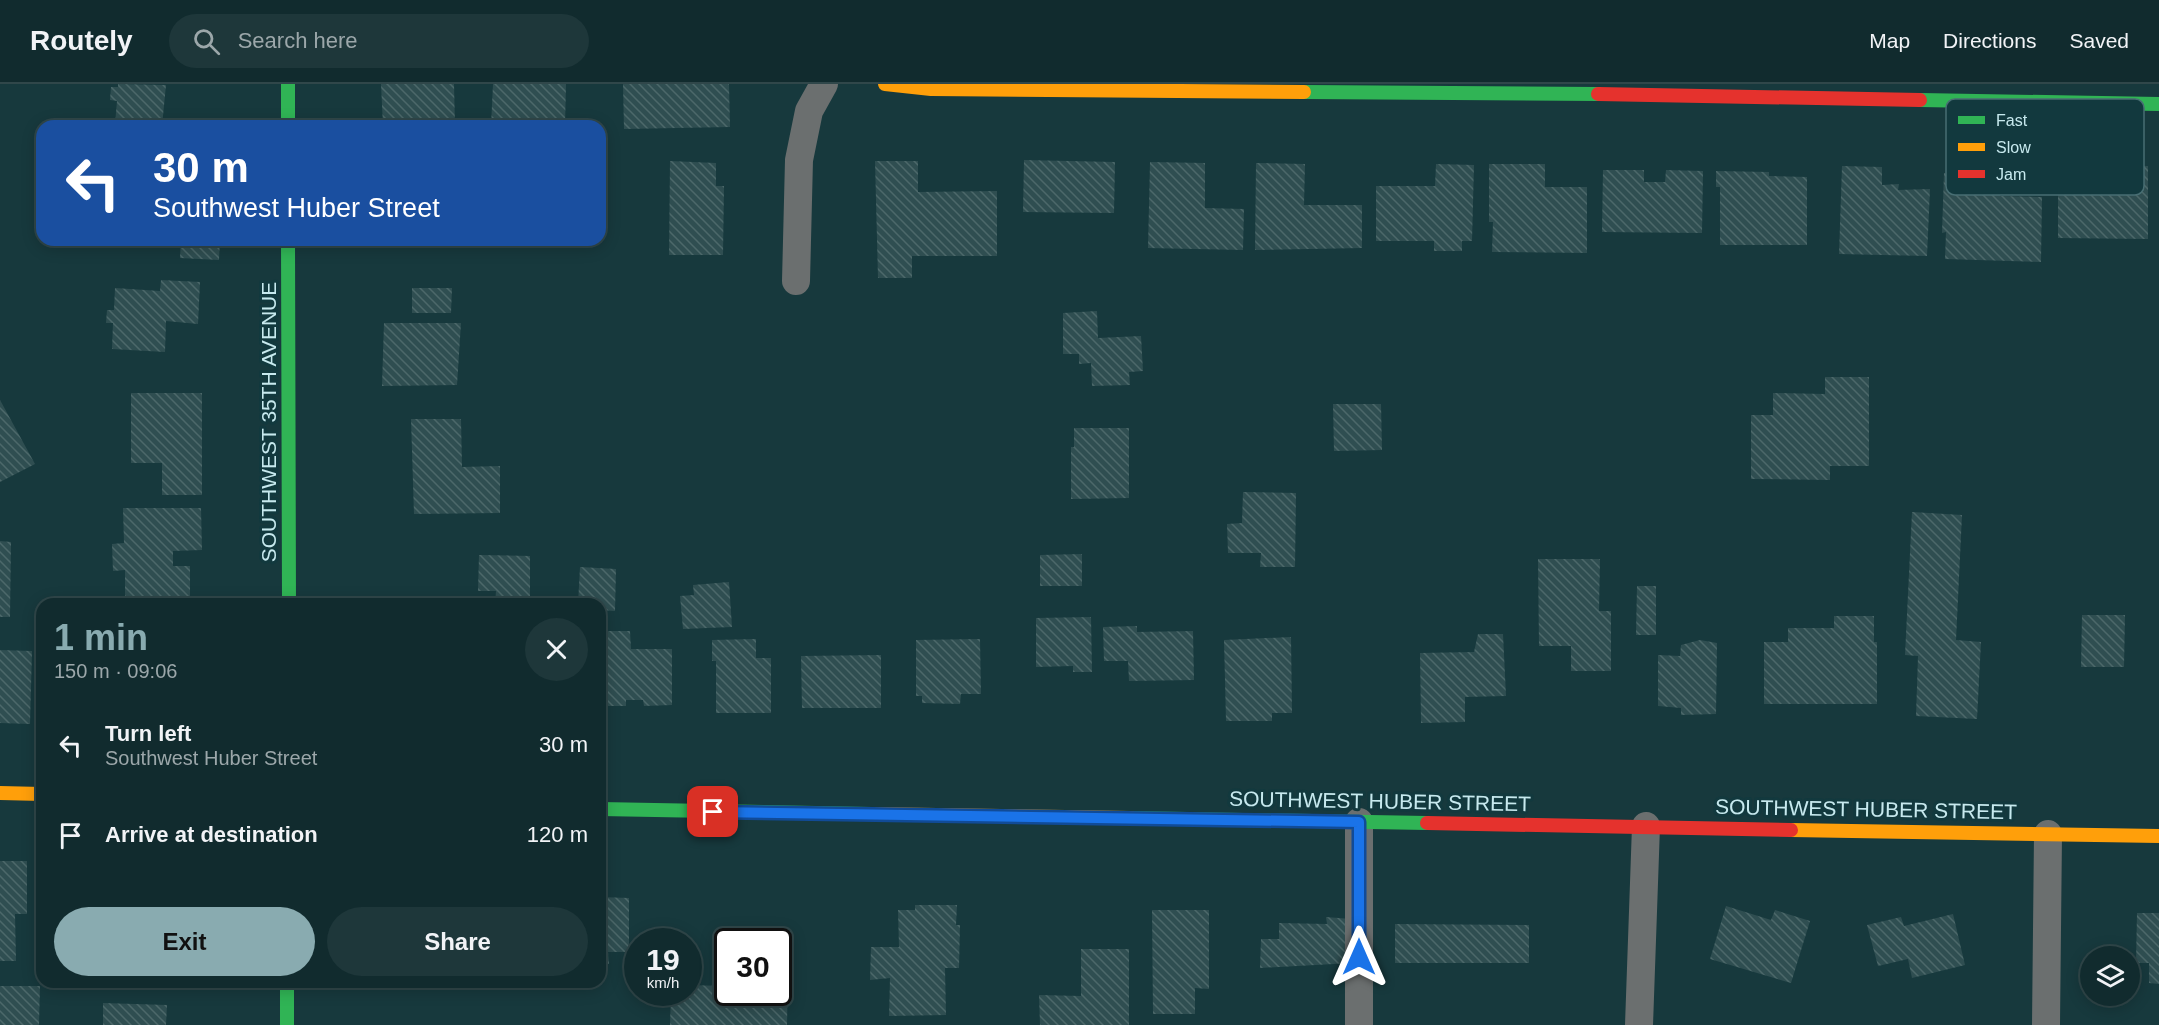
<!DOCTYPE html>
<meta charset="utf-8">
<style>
body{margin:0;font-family:Arial,sans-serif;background:#1e373a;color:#f1f3f6;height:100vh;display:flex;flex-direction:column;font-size:22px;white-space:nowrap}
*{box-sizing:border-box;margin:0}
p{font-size:20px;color:#9ca7aa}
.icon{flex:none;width:33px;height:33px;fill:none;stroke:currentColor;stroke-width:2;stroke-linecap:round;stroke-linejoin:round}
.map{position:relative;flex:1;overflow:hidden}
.panel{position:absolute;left:36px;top:514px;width:570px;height:390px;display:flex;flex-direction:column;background:#112b2e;border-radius:18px;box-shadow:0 3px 15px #0003,0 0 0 2px #30474a}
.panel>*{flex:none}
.top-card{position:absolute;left:36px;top:36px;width:570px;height:126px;border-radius:18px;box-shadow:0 3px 15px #0003,0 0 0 2px #30474a;background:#1a4fa0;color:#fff;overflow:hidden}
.tools{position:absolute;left:2080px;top:862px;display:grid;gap:12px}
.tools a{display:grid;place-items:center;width:60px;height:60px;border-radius:50%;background:#112b2e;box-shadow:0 3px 15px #0003,0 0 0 2px #30474a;font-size:30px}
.speed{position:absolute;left:624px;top:844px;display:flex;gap:12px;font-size:30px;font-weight:700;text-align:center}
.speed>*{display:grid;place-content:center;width:78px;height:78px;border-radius:50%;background:#112b2e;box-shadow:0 3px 15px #0003,0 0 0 2px #30474a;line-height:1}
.speed small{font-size:15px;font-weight:400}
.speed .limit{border:3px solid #111;border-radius:9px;background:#fff;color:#111}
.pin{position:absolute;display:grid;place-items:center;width:51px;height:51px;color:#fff;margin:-26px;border-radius:12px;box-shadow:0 3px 9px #0006}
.me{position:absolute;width:66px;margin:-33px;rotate:0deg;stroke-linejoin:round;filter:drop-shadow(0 0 4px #0008)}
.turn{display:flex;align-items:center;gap:21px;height:126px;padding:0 18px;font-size:27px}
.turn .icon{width:78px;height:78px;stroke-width:2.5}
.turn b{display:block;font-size:42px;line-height:51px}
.round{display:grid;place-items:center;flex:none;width:63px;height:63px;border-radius:32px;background:#1e373a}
.summary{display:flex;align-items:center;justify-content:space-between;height:102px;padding:0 18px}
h1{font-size:36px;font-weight:700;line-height:45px;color:#89abb0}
.cta{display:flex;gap:12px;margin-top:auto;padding:12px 18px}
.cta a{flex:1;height:69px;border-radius:36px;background:#89abb0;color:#111;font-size:24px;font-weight:700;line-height:69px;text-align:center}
.cta a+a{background:#1e373a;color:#f1f3f6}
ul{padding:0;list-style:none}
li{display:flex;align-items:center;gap:18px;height:90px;padding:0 18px}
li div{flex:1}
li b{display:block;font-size:22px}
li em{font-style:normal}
header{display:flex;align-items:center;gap:36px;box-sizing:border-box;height:84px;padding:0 30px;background:#112b2e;border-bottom:2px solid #30474a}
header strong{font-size:28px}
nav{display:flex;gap:33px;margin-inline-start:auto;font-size:21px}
.search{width:420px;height:54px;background:#1e373a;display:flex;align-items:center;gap:15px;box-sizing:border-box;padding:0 21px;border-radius:33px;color:#9ca7aa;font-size:22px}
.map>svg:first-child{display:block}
</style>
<header>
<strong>Routely</strong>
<div class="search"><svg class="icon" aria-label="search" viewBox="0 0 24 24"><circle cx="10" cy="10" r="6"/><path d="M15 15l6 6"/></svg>Search here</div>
<nav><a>Map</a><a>Directions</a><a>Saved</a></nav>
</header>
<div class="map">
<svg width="2159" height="941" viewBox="0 0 2159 941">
<defs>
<pattern id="building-back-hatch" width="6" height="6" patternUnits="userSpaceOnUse" patternTransform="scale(1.5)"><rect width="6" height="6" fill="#2f4e51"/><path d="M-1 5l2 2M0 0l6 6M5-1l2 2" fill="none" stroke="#4c686a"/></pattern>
</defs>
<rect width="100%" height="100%" fill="#17393d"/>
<path fill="url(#building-back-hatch)" d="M118,0L166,1L162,42L115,40L117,17L110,16L111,3H118Z
M381,0H454L455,42H383Z
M493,0H566L565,42H491Z
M623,0H729L730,43L624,45Z
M1024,76L1115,78L1114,129L1023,128Z
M670,77L716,79V102H724L723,171H669Z
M875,77H918V108L997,107V172H912V194H878Z
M1150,78L1205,79V124L1244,125L1243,166L1148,164Z
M1256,79L1305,80L1304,121H1362V164L1255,166Z
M1436,80L1474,81L1472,157H1462V167H1434V157H1376V102H1435Z
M1489,80H1545V103H1587V169L1492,168L1493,138H1489Z
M2058,81L2148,82V155L2058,154Z
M1842,82L1882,83V101L1899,100L1898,106L1930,105L1927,172L1839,170Z
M1603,86H1644V98H1665L1666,86L1703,87L1702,149L1602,148Z
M1716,87L1769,88V92L1807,93V161H1720V103H1716Z
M1944,89L2001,90L2000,112L2042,113L2041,178L1945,175L1946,148L1942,149Z
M181,156H220L219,176L180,174Z
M161,196L200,198L198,240L166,237L165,268L112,265L113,239H106L107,226H114L115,204L160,207Z
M412,204H452L451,229H412Z
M1097,227L1098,254L1141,252L1143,287L1129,288L1130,301L1092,302L1091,279L1079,280V270H1063V229Z
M384,239H461L457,301L382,302Z
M1825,293H1869V382H1830V396L1751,395V331H1773V309L1825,310Z
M131,309H202V411H162V379H131Z
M0,316L35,380L0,398Z
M1333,320H1381L1382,366L1334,367Z
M411,335H461L462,383L500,382V429L414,430Z
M1074,344H1129V414L1071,415V363H1074Z
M1243,408L1296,409L1295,483H1260L1261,469H1228L1227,440L1242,439Z
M123,424H201L202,466L173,467V482H190V520H125V486L113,487L112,460L124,459Z
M1912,428L1962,431L1956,556L1981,558L1977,635L1916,632L1918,572L1905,571Z
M0,457L11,458L10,533H0Z
M1082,470V502H1040V471Z
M479,471L530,472V520H495L496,507H478Z
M1538,475H1600L1599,527H1611V587H1571V562H1539Z
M580,483L616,485L615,527L600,526V520H578Z
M729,498L732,543L683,545L680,512L694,511L693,501Z
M1637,502H1656V551H1636Z
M2082,531H2125L2124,583H2081Z
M1834,532H1874V558H1877V620H1764V558H1788V544H1834Z
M1091,533L1092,588H1073V582L1036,583V534Z
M1137,542V548L1193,547L1194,596L1129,597L1128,577H1104L1103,543Z
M600,547H630L631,565H672V621L644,622L643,616H626V622H600Z
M1478,550H1503L1506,612L1465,613V638L1421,639L1420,569L1474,568Z
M1291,553L1292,629H1272V637H1226L1224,556Z
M756,555V574H771V629H716V577H712V556Z
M980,555L981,610H961L960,620L922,619V612H916V556Z
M1700,556L1717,559L1716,630L1681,631V624L1658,622V571L1680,572L1681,561Z
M0,566L32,567L30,640L0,639Z
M881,571V624H802L801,572Z
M0,777H27V830H15L16,877H0Z
M600,813L629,814V868H608L609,880H600Z
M915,821H957L956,841H960L959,884H945L946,931L889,932L890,894L870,896L871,863H899L898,826H915Z
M1726,822L1771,836L1775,826L1810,837L1791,899L1710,875Z
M1152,826H1209V905L1195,904V930H1153Z
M2137,829H2159V900L2149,899V879H2136Z
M1953,830L1965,881L1912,894L1908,875L1878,882L1867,841L1901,833L1904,842Z
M1326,833L1351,835L1352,879L1260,884L1261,855H1279V839L1327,840Z
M1395,840L1529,841V879H1395Z
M735,846H776V858H734Z
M1081,865H1129V941H1040L1039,911L1081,912Z
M725,887H728V909H778V888H788L787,941H670L671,909H688V901L725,902Z
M0,902H40L39,941H0Z
M103,919L167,921L166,941H103Z"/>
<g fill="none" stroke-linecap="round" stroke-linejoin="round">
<path stroke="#6b6f6f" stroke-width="28" d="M796,197L799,76L809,27L824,0
M1359,941V738
M1639,941L1646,742
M2046,941L2048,750"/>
<path stroke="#30b455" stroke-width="14" d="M288,0V42
M1304,8L1598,10
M1920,16L2159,20
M288,156L289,520
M600,725L871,730
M1131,734L1427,739
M287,898V941"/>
<path stroke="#ff9f0a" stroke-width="14" d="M885,0L931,5L1304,8
M0,709L42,710
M871,730L1131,734
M1791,746L2159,752"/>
<path stroke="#e5322d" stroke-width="14" d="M1598,10L1920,16
M1427,739L1791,746"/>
</g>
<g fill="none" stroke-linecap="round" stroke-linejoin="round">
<defs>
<path id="route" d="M713,728L1359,738V873"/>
</defs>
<use href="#route" stroke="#114b97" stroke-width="15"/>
<use href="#route" stroke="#1a73e8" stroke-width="10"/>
</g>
<g text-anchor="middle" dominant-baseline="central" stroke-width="6" stroke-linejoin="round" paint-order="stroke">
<g font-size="21" fill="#c7e9ee" stroke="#12393e">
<text transform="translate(268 338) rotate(-90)">SOUTHWEST 35TH AVENUE</text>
<text transform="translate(1380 717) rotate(1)">SOUTHWEST HUBER STREET</text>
<text transform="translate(1866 725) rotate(1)">SOUTHWEST HUBER STREET</text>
</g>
</g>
<rect x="1946" y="15" width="198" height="96" rx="9" fill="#12393e" stroke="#486e73" stroke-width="1.5"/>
<rect x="1958" y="32" width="27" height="8" fill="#30b455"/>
<rect x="1958" y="59" width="27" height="8" fill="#ff9f0a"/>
<rect x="1958" y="86" width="27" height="8" fill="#e5322d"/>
<g font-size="16" fill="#c7e9ee">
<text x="1996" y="42">Fast</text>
<text x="1996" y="69">Slow</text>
<text x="1996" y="96">Jam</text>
</g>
</svg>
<div class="tools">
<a><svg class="icon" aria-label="layers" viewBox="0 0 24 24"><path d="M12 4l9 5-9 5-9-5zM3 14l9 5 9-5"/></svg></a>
</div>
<div class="speed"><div>19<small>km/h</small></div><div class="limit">30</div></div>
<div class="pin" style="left:713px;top:728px;background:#d93025"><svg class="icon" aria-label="arrive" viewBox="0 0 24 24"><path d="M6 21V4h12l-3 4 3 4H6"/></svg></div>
<svg class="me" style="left:1359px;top:873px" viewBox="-20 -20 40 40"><path d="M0-17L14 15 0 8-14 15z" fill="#1a73e8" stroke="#fff" stroke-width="4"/></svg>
<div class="top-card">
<div class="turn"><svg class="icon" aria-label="left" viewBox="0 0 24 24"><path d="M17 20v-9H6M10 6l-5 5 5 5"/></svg><div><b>30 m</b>Southwest Huber Street</div></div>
</div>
<section class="panel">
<div class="summary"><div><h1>1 min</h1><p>150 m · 09:06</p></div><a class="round"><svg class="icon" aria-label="close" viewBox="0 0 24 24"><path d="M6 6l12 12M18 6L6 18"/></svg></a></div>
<ul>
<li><svg class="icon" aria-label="left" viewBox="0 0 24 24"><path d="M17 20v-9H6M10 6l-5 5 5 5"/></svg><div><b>Turn left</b><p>Southwest Huber Street</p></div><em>30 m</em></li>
<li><svg class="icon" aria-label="arrive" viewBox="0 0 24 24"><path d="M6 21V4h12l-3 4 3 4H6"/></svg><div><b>Arrive at destination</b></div><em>120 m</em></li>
</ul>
<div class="cta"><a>Exit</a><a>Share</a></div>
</section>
</div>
